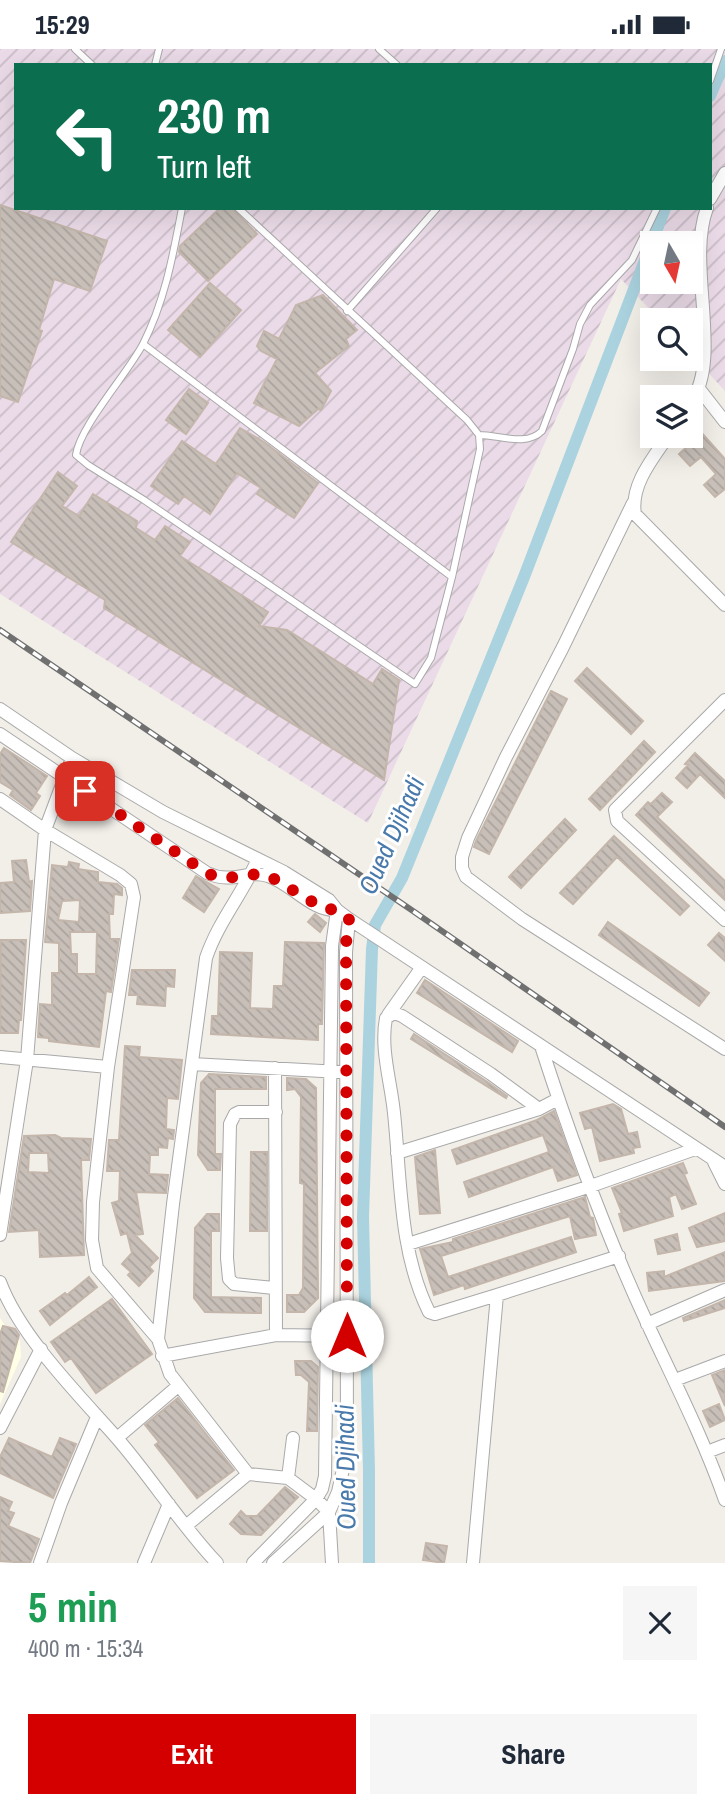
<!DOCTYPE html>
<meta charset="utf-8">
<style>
body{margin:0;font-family:"Archivo Narrow",sans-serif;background:#f6f6f7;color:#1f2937;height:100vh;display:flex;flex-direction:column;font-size:26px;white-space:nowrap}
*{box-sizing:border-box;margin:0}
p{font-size:23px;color:#747a83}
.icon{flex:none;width:38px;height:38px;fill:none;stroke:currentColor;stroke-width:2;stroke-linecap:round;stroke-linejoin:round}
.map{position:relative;height:1514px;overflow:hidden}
.side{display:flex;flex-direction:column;background:#fff;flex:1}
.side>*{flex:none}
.top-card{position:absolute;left:14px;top:14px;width:698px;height:147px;border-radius:0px;box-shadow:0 7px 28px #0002;background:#0b6e4f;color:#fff;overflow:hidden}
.needle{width:46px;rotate:171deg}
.controls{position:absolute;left:640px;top:182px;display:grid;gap:14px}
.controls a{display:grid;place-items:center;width:63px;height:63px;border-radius:0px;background:#fff;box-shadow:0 7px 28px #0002;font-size:35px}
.pin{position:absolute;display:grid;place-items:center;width:60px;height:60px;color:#fff;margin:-30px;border-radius:14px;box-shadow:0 4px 10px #0006}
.me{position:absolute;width:77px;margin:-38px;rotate:0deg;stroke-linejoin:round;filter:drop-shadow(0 0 5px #0008)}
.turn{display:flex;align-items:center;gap:24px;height:147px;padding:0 28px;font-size:32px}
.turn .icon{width:91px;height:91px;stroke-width:2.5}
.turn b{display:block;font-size:49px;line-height:60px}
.round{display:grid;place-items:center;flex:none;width:74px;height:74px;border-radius:0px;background:#f6f6f7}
.overview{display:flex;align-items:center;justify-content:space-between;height:119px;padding:0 28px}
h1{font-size:42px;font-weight:700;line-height:52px;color:#1e9e55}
.button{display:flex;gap:14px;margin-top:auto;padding:14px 28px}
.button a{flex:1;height:80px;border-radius:0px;background:#d40000;color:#fff;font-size:28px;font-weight:700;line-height:80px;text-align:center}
.button a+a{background:#f6f6f7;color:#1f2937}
.status{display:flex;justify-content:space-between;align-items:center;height:49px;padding:0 35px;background:#fff;direction:ltr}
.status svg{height:19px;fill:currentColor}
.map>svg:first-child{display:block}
</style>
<div class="status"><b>15:29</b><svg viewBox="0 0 49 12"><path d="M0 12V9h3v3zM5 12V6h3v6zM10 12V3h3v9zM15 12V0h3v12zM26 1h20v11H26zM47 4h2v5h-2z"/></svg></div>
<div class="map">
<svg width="725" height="1514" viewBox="0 0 725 1514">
<defs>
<pattern id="industrial-furrows" width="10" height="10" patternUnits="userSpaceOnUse" patternTransform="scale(1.75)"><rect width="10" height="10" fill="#ebdbe8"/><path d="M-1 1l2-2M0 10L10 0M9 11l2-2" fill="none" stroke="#c9bcc7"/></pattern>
<pattern id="building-back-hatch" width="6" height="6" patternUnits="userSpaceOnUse" patternTransform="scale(1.75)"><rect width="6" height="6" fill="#c7bfb8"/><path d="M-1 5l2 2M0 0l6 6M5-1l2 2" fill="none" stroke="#aba49e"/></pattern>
</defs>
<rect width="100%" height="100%" fill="#f2efe9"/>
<path fill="url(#industrial-furrows)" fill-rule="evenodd" d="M0,0H725V342L691,305V271H660L621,230L368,774L0,545ZM16,16H710V159H16ZM653,194H691V233H653Z"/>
<path fill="#ffffe5" d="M0,1269L12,1287L20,1291L21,1308L0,1355Z"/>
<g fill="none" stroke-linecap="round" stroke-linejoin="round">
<path stroke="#aad3df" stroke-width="12" d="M710,47L725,12
M369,1514V1422L363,1168L372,900L375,876L402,829L524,528L665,159"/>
</g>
<path fill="url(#building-back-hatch)" stroke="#c4b6ab" stroke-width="2" fill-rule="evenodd" d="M0,156L107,192L90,242L54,230L39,281L42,282L18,353L0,347Z
M220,159H232L257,185L208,232L179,203L180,197Z
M210,234L241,261L200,308L168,281Z
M323,246L357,281L346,290L349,297L315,324L331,342L321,361L318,360L299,377L254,354L277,310L261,302L257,297L264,282L279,290L296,256Z
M189,340L208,354L186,385L166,371Z
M691,372L725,410V440L715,448L704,436L716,425L701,408L690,417L679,405L690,395L682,387H691Z
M240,379L264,393L318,434L294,469L257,445L261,439L237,424L210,465L184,447L178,455L151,437L182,392L216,415Z
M58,423L77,437L62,457L79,467L93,445L137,472L136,479L155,491L165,477L190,493L180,507L268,563L259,577L287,581L373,635L382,620L399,631L384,731L104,559L105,551L11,493Z
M587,619L643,672L631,685L575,632Z
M551,642L567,650L489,805L474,798L476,792Z
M644,692L655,703L600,761L589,750Z
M4,699L47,727L36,744L40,747L31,761L10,746L13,741L0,733V705Z
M695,704L725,732V749L700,725L687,739L676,729L688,716L685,715Z
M662,744L672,753L657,768L725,832V851L636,766L648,753L651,755Z
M565,770L576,781L521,839L509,828Z
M614,787L689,857L680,866L617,808L573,855L560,844Z
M26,811L29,833L32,832L30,862L0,864V834L14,833L12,812Z
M69,813L79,815L78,820L98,823V833L117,835L122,839V846L114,845L113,865H109L110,890H119L111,943L106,942L99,998L49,992V989L38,988L40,955L52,956V924H59V894L45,893L52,816L68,818ZM80,851L79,873L58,871L62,852ZM70,883H97L96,925H77V905H71Z
M196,827L219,840L204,863L183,849Z
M315,865L326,874L320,883L308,873Z
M608,873L709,944L699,957L599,886Z
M719,884L725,889V912L708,896Z
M1,891H26L21,971H19L18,984H0Z
M285,893L324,894L322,975H318V991L211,985L212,967H218L220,903L252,904L250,959L273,960L274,937H283Z
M132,921H175L174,938L166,937L165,957L137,955L138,946H129Z
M425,931L518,992L512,1003L417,944Z
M414,985L486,1032L507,1047L506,1049L411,990Z
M125,997L140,998L139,1008L182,1011L178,1050L167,1049L166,1080L174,1081L173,1090L168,1089L167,1099L158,1098V1106H150L149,1125L168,1126L166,1144L136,1143L143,1185L135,1186L158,1209L149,1218L153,1222L139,1237L128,1226L131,1223L122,1215L132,1204L127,1184L121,1186L112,1154L119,1152L120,1122H107L109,1091H119Z
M209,1025L266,1028V1040H215V1105H221L220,1121H208L198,1106L201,1034Z
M287,1029L306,1030L316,1039L318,1249L304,1263H287V1246H299L303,1239L304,1135L300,1134L301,1048L295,1040L287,1041Z
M613,1055L621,1060L628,1085L637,1083L640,1098L633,1099L634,1104L600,1112L592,1078L585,1080L580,1064Z
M554,1062L577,1126L558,1132L553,1118L469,1148L464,1133L549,1103L543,1086L457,1115L452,1101L537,1071Z
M55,1086L61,1089L91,1090L89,1111H81L84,1206L40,1208L39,1181L9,1183L24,1087ZM29,1104H48L49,1124L28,1123Z
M435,1101L440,1164L420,1165L415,1108Z
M251,1103H267V1182H250Z
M683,1114L687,1124L684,1125L696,1155L682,1160L676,1145L669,1148L673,1167L624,1182L619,1165L622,1164L612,1139Z
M585,1148L590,1168L593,1169L596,1186L575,1190L570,1167L441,1207L448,1228L571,1188L576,1203L465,1240L464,1236L434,1246L420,1200L453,1193V1190Z
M725,1164V1192L697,1198L689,1179Z
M207,1165H219V1182H211V1248L261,1249V1264L205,1263L194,1249L195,1179Z
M677,1185L680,1201L658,1205L655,1191Z
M725,1203V1232L649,1242L647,1224L664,1222V1228Z
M89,1228L97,1238L50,1276L40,1262L65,1244L67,1246Z
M112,1250L152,1305L96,1344L71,1309L65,1313L51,1293Z
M725,1251V1259L684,1272L683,1269Z
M3,1277L15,1280L19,1286L3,1343L0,1342V1285Z
M295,1312H311L318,1318L317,1382H307L309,1333L301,1326H296Z
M725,1321V1357L712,1326Z
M178,1349L234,1421L197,1449L155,1396L159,1393L145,1376Z
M719,1355L725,1371L710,1378L703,1362Z
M9,1389L52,1408L60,1389L76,1395L53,1449L0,1424V1408Z
M285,1438L298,1448L261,1486L241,1485L230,1475L241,1462L246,1467H257Z
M0,1448L12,1453L8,1462L14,1464L8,1477L39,1490L30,1514L0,1512Z
M426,1494L447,1497L444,1514L423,1511Z"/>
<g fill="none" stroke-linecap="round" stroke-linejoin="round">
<defs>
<path id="lane" d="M75,0L92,16
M379,0L397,16
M155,16L159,0
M710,32L721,0
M182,159C173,206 165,252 143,295C128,324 80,377 76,406L88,416L144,451L415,635L431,609L452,528L480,400L479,386L467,371L238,159
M347,262L437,159
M143,295L452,528
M479,386C500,386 526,398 542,382L573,300L580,275L590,256L632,211L657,159"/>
<path id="street" d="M710,150L725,124
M700,341L725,373
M691,353C723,308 686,215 707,159
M668,387C653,409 630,436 635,465L725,556
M633,454L563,598L506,708L468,789L462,808V819L466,828L522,870L725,1000
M725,651L615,761L617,772L725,871
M0,660L72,709L163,763L284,823L329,851L337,861L349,870L725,1118
M0,685L207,824C233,836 248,820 268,827C291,834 312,863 337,861
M0,750L45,781L120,826L131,835L134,848L108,1018L93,1153L92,1191L97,1219L158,1290
M388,966L422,918
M541,997C571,1090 607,1188 648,1276C675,1334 704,1391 725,1451
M0,1008L108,1018
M192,1015L340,1023
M275,1019L276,1286
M397,1104L539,1060L558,1050
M714,1113L725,1135
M0,1186L27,1011L45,781L72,709
M408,1195L591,1137L695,1100
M0,1233C20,1287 78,1345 116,1388C151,1428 180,1475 217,1514
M274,1239L234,1235L229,1230L227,1209L230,1075L235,1065L239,1063H276
M497,1246L435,1265L429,1263C399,1203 401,1130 394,1064C391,1033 380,1000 386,969L394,964L402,967L491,1025L539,1060
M647,1275L725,1241
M162,1307L276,1286L347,1287
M675,1331L725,1312
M0,1379L41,1300
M117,1389L178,1337
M293,1389L288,1429L316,1450L329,1463L332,1514
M707,1403L725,1396
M248,1425L288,1429
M187,1476L248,1425L170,1325L158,1290L173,1155L206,909C218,873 243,844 258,810
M40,1514L61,1454L97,1368
M144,1514L169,1455
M253,1514L316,1450L322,1440L325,1427L332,897L337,861
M273,1514L329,1463L338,1443L347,1402L346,903L349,870
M473,1514L497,1246L619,1207"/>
</defs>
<use href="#lane" stroke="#a9a9a9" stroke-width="8"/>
<use href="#street" stroke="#a9a9a9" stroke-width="14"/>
<use href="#lane" stroke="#fff" stroke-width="6"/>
<use href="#street" stroke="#fff" stroke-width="12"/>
<defs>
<path id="rail" d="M0,581L413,862L725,1078"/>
</defs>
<use href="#rail" stroke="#707070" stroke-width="6"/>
<use href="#rail" stroke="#fff" stroke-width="3.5" stroke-dasharray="10" stroke-linecap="butt"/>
</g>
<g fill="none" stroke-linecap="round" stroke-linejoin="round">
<path stroke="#d40000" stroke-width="12" stroke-dasharray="0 21.6" d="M85,742L207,824C231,835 247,821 269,827L323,859L337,861L349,870L346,895L347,1287"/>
</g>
<g text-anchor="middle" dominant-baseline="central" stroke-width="6" stroke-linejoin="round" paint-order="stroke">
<g font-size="26" font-style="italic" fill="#4a7aab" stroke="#fff">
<text transform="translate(391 786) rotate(-66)">Oued Djihadi</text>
<text transform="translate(345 1418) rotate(-91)">Oued Djihadi</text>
</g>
</g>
</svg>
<div class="controls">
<a><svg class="needle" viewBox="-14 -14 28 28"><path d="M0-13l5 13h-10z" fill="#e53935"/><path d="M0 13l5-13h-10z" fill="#747a83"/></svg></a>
<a><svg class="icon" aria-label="search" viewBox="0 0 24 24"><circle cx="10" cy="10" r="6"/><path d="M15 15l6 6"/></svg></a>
<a><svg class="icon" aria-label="layers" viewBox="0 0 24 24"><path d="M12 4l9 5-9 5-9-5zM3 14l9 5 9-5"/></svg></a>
</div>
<div class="pin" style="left:85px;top:742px;background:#d93025"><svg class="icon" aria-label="arrive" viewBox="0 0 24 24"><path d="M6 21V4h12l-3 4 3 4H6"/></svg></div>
<svg class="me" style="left:347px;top:1287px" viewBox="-20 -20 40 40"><circle r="19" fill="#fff"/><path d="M0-13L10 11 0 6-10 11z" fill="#d40000"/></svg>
<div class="top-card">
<div class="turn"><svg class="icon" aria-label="left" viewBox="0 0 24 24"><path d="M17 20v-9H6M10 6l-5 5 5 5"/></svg><div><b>230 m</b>Turn left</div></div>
</div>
</div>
<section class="side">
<div class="overview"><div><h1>5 min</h1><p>400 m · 15:34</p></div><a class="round"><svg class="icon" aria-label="close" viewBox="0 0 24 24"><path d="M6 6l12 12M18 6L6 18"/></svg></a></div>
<div class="button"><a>Exit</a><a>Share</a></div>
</section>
